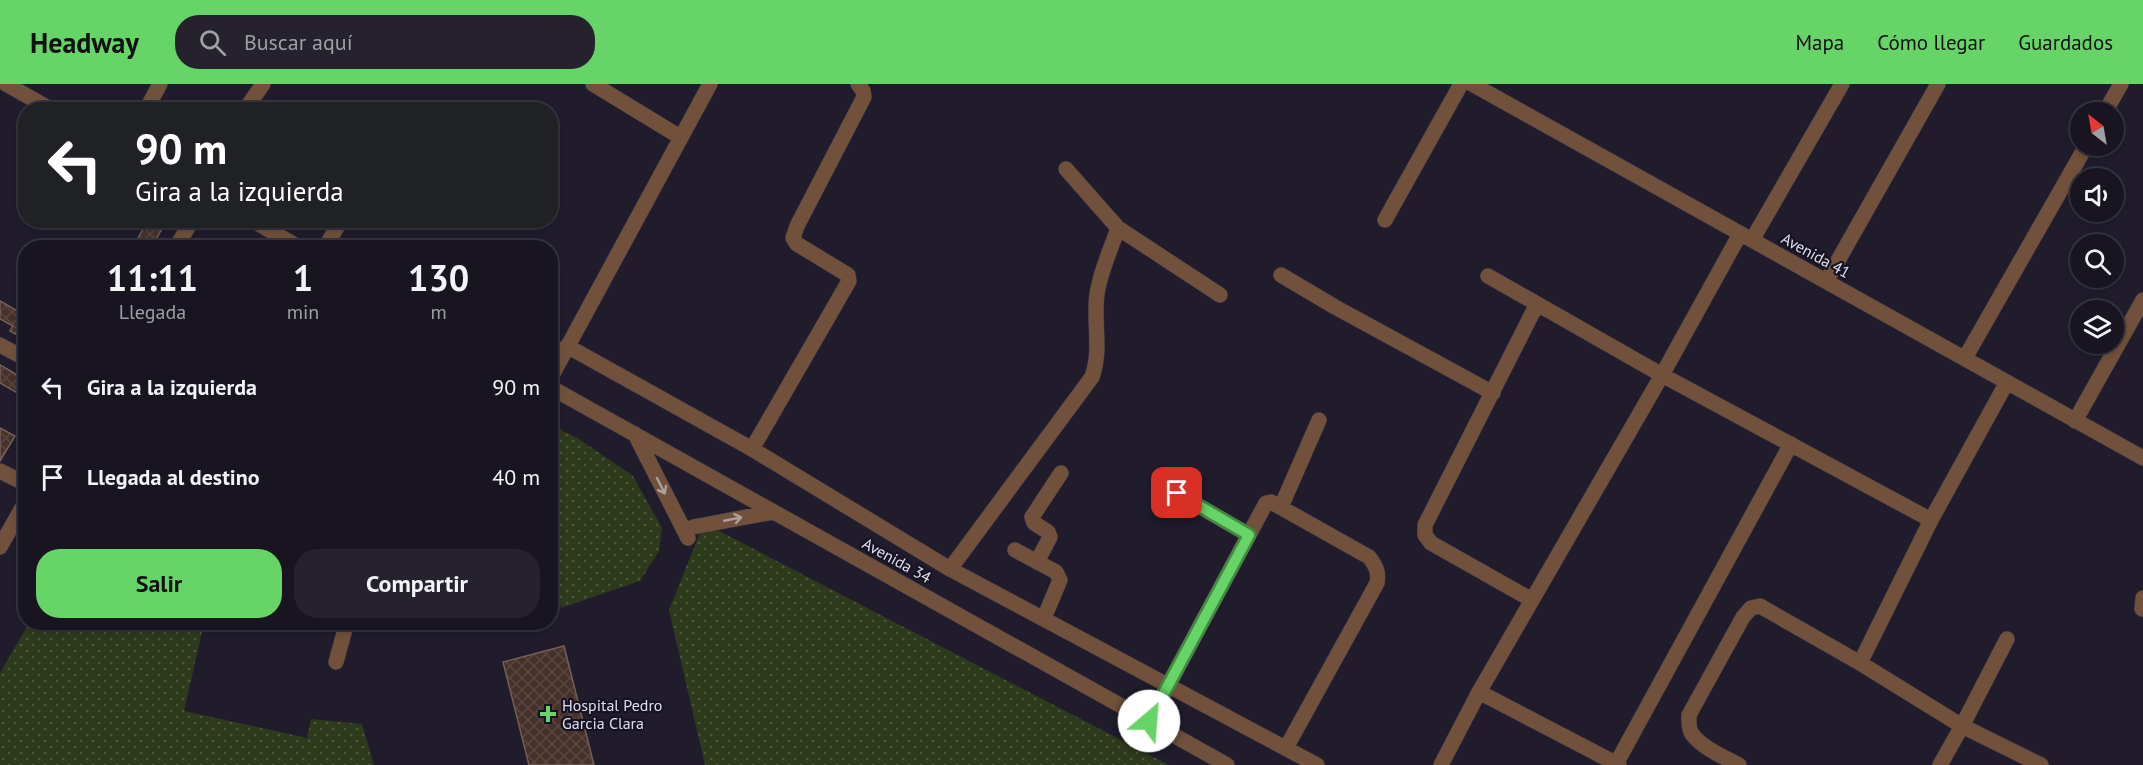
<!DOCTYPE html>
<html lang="es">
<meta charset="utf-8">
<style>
body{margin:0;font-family:"PT Sans",sans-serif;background:#25222e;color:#f1f3f6;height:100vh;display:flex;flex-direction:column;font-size:22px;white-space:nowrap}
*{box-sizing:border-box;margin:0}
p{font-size:20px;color:#9f9fa5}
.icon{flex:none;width:33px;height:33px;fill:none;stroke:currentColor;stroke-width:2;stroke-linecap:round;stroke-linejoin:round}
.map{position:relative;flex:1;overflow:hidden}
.drawer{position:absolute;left:18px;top:156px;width:540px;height:390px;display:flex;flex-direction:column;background:#181521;border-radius:24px;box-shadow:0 3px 9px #0003,0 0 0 2px #36343f}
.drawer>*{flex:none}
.top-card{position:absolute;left:18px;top:18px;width:540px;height:126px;border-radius:24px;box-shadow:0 3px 9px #0003,0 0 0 2px #36343f;background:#202124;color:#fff;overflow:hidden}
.needle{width:39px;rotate:329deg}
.fabs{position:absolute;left:2070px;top:18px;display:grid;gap:12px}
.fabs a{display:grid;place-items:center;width:54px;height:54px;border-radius:50%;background:#181521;box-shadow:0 3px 9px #0003,0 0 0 2px #36343f;font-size:30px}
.pin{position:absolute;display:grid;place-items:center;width:51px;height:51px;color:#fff;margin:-26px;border-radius:12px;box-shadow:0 3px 9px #0006}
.me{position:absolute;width:66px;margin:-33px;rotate:27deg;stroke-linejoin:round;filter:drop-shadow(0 0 4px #0008)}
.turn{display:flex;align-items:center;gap:21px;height:126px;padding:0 18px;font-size:27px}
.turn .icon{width:78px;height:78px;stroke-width:2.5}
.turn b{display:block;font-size:42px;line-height:51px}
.eta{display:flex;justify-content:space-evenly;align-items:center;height:102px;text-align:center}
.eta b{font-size:36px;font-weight:700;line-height:42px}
.primary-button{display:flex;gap:12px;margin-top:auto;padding:12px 18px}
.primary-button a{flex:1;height:69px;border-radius:24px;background:#66d466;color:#111;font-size:24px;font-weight:700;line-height:69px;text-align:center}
.primary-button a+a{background:#25222e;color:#f1f3f6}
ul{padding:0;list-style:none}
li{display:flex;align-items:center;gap:18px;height:90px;padding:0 18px}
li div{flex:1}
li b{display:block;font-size:22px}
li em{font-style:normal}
header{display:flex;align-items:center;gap:36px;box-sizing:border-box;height:84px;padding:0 30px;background:#66d466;color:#111}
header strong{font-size:28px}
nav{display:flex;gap:33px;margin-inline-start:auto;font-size:21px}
.search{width:420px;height:54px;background:#25222e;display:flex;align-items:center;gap:15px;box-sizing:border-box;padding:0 21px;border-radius:24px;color:#9f9fa5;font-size:22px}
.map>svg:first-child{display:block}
</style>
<header>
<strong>Headway</strong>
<div class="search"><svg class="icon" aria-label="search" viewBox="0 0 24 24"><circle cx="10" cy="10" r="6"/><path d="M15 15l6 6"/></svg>Buscar aquí</div>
<nav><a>Mapa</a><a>Cómo llegar</a><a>Guardados</a></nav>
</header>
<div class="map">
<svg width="2143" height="681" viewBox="0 0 2143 681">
<defs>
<pattern id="grass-dots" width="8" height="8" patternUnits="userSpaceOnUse" patternTransform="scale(1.5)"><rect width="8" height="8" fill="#2e3a1c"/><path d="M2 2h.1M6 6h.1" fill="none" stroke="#4c563d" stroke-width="1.8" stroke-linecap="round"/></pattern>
<pattern id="building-cross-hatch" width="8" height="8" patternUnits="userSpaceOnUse" patternTransform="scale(1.5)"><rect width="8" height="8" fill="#46322b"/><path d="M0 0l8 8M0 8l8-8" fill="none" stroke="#584640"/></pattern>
</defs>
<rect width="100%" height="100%" fill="#201c2c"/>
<path fill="url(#grass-dots)" d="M550,340L579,355L633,392L662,444L659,467L640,497L561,524L550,482Z
M704,439L1169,681H705L669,526Z
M29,539H204L184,627L307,654L311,635L362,640L374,681H0V589Z"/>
<path fill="url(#building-cross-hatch)" stroke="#755f58" stroke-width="1.5" d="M148,136H167L151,164L137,156Z
M0,217L21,229L26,221V256L10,247L13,242L0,235Z
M0,281L26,296V314L0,299Z
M0,344L15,352L0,377Z
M564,562L594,681H529L503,578Z"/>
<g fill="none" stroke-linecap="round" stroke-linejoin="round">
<defs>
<path id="minor" d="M6,0L52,26
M593,0L680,53
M1472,0L2143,374
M146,26L160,0
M245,26L263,0
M2105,28L2121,0
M252,136L300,164
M1385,136L1461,0
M1118,144L1220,211
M1752,156L1842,0
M176,164L192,136
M325,164L341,136
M1281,191L1335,223L1493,309
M1488,192L1662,291L1931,436
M1827,196L1938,0
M0,261L26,275
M567,262L752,365L950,485L1317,681
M1965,274L2086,62
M550,295L710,0
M550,303L1227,681
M2075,337L2143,216
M635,350L688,454
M752,365L849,197L848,191L797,160L793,154L797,142L864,13L863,7L858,0
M0,387L26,400
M1159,399L1249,451
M1281,423L1319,336
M693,443L773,428
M0,463L26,417
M1015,466L1056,488L1060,496L1044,534
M1037,478L1050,453L1048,448L1034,439L1032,433L1061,389
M950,485L1092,293C1102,265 1093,238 1097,210C1100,188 1111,165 1118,144L1066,85
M1532,516L1431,459L1425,451V441L1537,220
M2142,525L2143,514
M336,578L347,538
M1860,579L1931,436L2007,298
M1479,608L1662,291L1740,150
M1149,637L1266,419L1271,418L1369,473C1376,482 1379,488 1377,499L1286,664
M1616,680L1791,360
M1441,681L1479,608L1619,681
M1739,681C1724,673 1702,664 1692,650C1688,644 1689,637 1689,631L1743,533L1751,524L1760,522L1860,579L1962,642L2007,555
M1940,681L1962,642L2041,681"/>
</defs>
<use href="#minor" stroke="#3b3747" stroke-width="16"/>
<use href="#minor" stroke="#71513b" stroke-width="15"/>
</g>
<defs><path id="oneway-shaft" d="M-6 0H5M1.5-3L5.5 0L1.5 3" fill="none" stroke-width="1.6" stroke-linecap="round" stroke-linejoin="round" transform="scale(1.5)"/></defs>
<g stroke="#ae9f9b">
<use href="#oneway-shaft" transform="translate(661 402) rotate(63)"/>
<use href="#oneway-shaft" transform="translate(733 435) rotate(-11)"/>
</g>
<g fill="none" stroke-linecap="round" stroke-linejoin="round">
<defs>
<path id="route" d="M1149,637L1249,451L1177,409"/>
</defs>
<use href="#route" stroke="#428a42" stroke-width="15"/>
<use href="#route" stroke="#66d466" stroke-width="10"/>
</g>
<path fill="#66d466" stroke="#171323" stroke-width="2" d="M545 621h6v6h6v6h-6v6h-6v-6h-6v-6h6z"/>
<g text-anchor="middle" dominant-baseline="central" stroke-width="4.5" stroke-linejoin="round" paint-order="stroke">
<g font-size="16" fill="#e0deea" stroke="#171323">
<text transform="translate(1816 171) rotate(29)">Avenida 41</text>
<text transform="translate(897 476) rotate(29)">Avenida 34</text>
</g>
<g font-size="16" fill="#e0deea" stroke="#171323" text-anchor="start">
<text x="562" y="621">Hospital Pedro<tspan x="562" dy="18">Garcia Clara</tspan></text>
</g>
</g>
</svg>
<div class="fabs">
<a><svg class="needle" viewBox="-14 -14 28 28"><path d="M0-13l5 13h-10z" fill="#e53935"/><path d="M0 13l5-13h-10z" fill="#9f9fa5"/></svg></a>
<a><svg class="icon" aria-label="sound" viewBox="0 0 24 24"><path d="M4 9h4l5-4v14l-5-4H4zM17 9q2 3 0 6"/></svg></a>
<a><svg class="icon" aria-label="search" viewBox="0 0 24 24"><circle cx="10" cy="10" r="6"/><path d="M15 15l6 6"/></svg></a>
<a><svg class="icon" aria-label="layers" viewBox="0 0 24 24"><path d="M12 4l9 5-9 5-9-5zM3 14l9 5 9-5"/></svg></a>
</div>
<div class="pin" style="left:1177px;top:409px;background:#d93025"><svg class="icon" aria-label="arrive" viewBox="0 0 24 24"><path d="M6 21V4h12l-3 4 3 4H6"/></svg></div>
<svg class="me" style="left:1149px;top:637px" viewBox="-20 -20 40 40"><circle r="19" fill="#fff"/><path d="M0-13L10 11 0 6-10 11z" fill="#66d466"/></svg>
<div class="top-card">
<div class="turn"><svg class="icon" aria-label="left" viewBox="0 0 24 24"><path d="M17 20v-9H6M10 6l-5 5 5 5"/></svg><div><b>90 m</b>Gira a la izquierda</div></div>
</div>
<section class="drawer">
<div class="eta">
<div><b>11:11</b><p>Llegada</p></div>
<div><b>1</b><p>min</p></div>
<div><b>130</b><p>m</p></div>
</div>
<ul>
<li><svg class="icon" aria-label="left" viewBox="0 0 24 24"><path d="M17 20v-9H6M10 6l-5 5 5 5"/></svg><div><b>Gira a la izquierda</b></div><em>90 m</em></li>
<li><svg class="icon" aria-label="arrive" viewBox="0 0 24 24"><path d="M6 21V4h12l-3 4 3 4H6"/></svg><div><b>Llegada al destino</b></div><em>40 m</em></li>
</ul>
<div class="primary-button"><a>Salir</a><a>Compartir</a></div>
</section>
</div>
